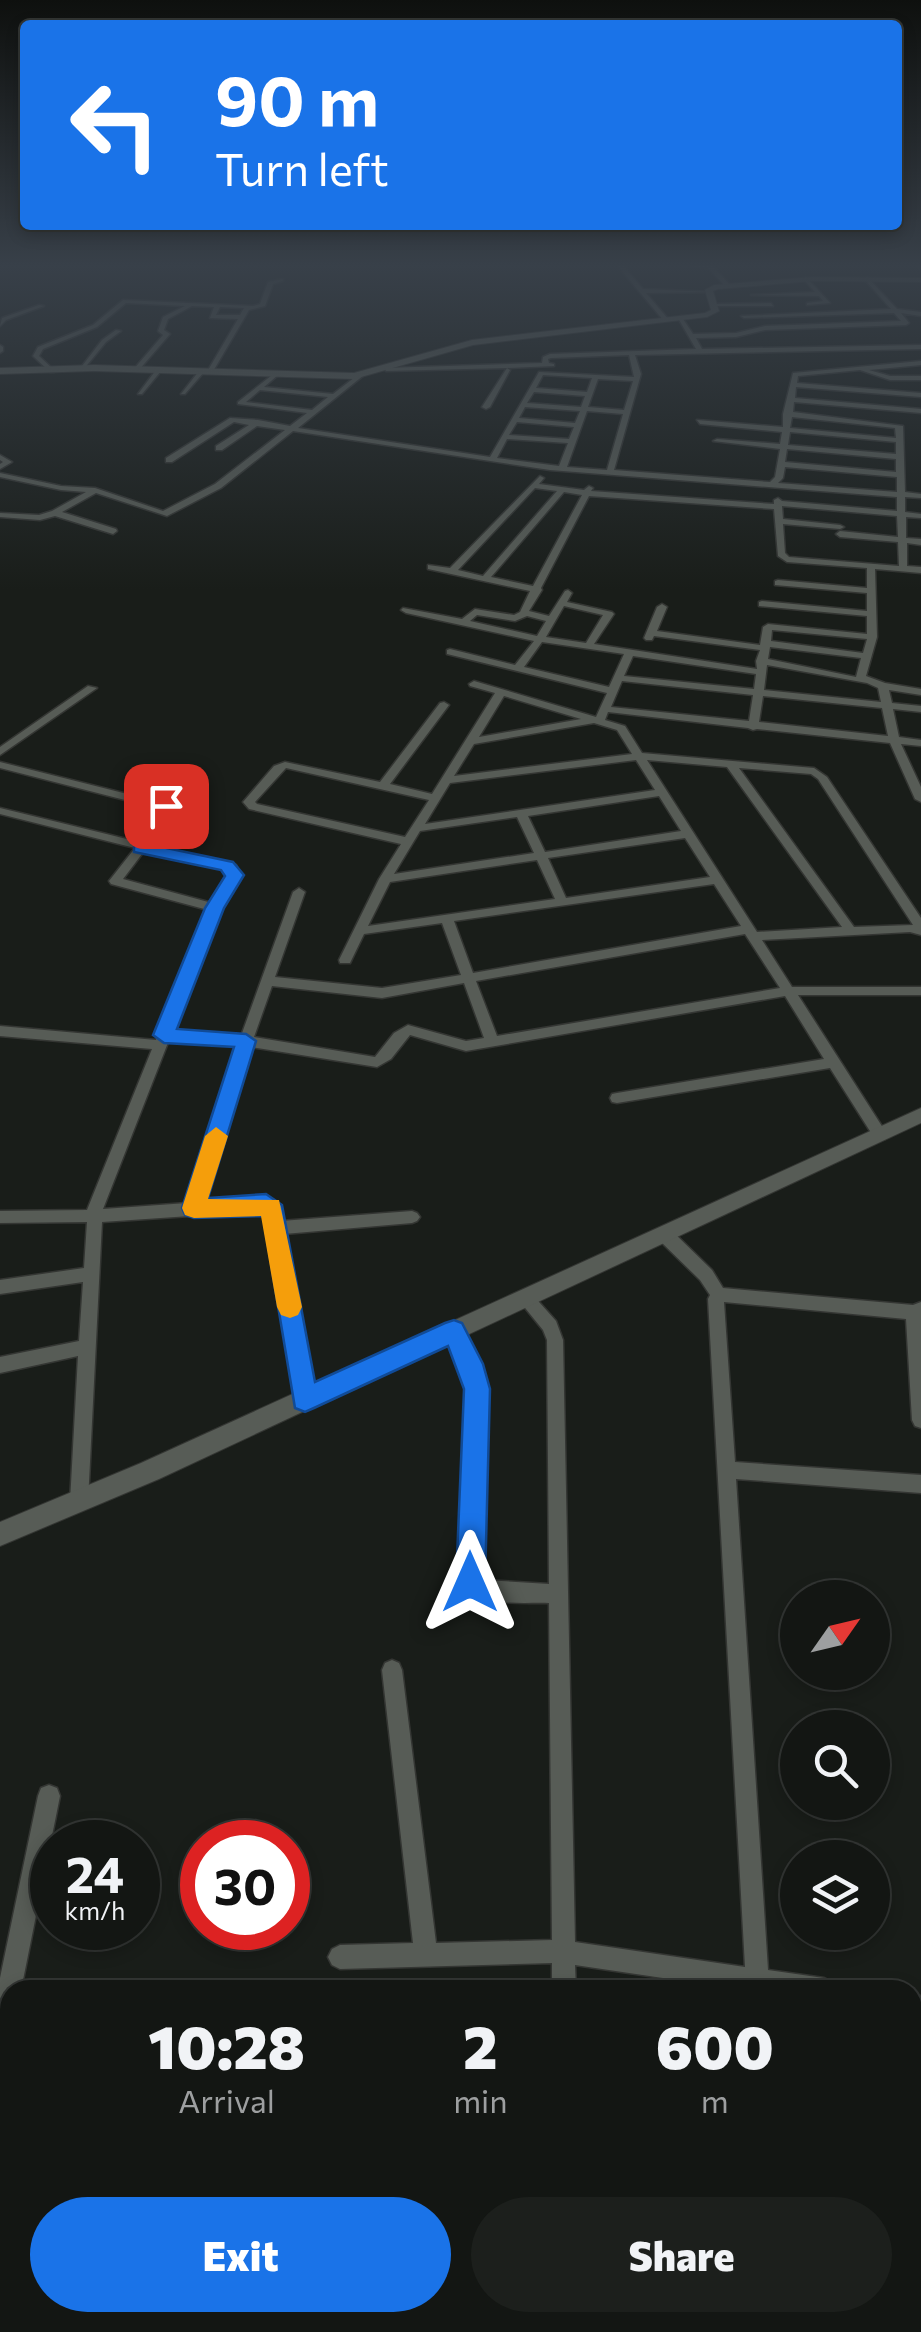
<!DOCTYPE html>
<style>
body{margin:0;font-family:Commissioner,sans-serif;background:#1c1f1c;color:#f1f3f6;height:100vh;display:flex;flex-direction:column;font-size:38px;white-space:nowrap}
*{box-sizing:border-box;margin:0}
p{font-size:32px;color:#9d9fa0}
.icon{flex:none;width:55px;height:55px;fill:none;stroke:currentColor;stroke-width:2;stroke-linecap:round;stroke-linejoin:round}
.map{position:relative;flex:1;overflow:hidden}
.details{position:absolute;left:0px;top:1980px;width:922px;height:352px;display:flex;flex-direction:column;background:#131613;border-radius:30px 30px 0 0;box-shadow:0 5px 15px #0003,0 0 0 2px #323533}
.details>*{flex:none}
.guide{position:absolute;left:20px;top:20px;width:882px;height:210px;border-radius:10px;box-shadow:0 5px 15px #0003,0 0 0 2px #323533;background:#1a73e8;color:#fff;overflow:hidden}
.needle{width:65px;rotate:56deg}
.fabs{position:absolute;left:780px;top:1580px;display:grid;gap:20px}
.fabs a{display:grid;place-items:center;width:110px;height:110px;border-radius:50%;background:#131613;box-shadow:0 5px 15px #0003,0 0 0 2px #323533;font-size:50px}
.speed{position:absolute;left:30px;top:1820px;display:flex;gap:20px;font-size:50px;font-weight:700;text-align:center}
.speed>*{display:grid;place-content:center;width:130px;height:130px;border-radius:50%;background:#131613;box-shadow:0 5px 15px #0003,0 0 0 2px #323533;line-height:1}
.speed small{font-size:25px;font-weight:400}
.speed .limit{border:15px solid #d22;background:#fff;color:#111}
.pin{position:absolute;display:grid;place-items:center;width:85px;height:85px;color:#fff;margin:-42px;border-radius:20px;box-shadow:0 5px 15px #0006}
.me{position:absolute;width:110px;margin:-55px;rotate:0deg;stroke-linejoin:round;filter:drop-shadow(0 0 8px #0008)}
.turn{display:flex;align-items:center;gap:35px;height:210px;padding:0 30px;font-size:45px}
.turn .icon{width:130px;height:130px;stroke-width:2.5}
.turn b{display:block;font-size:70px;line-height:85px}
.eta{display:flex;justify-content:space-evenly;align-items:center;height:170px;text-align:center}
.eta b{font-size:60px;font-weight:800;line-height:70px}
.primary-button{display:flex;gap:20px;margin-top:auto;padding:20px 30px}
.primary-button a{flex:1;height:115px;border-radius:60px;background:#1a73e8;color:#fff;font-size:40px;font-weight:800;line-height:115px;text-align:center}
.primary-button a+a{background:#1c1f1c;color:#f1f3f6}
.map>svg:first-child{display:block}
</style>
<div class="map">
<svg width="921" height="2332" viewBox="0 0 921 2332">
<rect width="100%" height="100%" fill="#191d19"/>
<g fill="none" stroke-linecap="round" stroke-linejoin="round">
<defs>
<path id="minor" d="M616,264H622L643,289L712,292L646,293L669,320L664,321Z
M668,264L712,265L730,285L725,286L708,268Z
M915,264H921V269Z
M806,277L830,303L807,305V303L823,301L819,296L751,295L815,292L803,279Z
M867,277L897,309L921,312V316L901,313L909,323L906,325L765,330L736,337L696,338L702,349L921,345V349L635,355L641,374L614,470L770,482L775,477L780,449L713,441L717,439L780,444L782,432L700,424L697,420L783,427V414L793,373L921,361V365L869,370L890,376H921V380H890L860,370L798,376L797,383L921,393V397L796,387L795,398L921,409V413L794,402L793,412L903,426L905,492L921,494V498L905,497V512L921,514V518L906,517V538L921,539V545L907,543V566L921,567V573L875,569L877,637L866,676L885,683L921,689V695L889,690L892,703L921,706V712L893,709L899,737L921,740V746L901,744L921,787V802L915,799L890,743L757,729L753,730L748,728L608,712L605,720L625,726L642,753L814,768L827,777L921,918V935L910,932L762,940L792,987H921V995H798L885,1131L887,1135L885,1139H875L830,1068L617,1103L612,1102L610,1098L612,1094L617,1093L824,1059L785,996L466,1051L410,1035L391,1059L377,1067L251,1047L203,1202C227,1200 253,1195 276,1202L281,1221L412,1211L417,1213L420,1217L417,1221L412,1223L284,1234L314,1400L311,1406L305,1408L299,1406L296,1400L264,1211L102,1222L88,1502L86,1508L79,1511L72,1508L70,1502L78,1356L0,1373V1357L79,1341L83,1282L0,1294V1280L84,1268L87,1222L0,1223V1211L87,1210L152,1049L0,1036V1026L156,1040L208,910L111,884L109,881L135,848L0,814V808L139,842L164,810L0,768V762L175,806L177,808L149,844L236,865L241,875L221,908L173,1031L241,1036L293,892L299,888L305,892L275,977L382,988L461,975L442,923L364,934L350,963H340L339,960L379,879L401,844L249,809L243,802L274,766L285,762L380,782L440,703L444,702L449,705L390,784L432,794L495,693L470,686L469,684L474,681L596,717L607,693L447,654V650L450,649L515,665L534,641L406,613L401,610L403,608L462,619L475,609L514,615L520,612L530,591L428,569V565L450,568L540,476L544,478L539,484L584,490L589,486L593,488L591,491L774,504V500L778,498L782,501L897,511V497L550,470L293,431L221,488L167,516L96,493L62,512L116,529L117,531L113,534L55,516L40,520L0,517V513L39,515L52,511L86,492L61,490L0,477V473L61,486L95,488L163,511L215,484L285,430L257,426L222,450H216V446L249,425L234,422L172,462H166V458L230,418L258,420L290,426L307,413L238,404V402L276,372L278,375L264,387L333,394L359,374L364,375L298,428L490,457L539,372L634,377L629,355L551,358L548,359L549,363L554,364V366L507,368L510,370L490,407L486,409L482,407L507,368L386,371L384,368L542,363L543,357L550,354L696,349L678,318L681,316L693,334L736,333L765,326L901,321L894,313L744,318L741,316L891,309L865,280ZM543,375L592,378L587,392L536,388ZM598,379L633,381L624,410L588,407ZM260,390L328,397L312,410L246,402ZM534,392L585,396L581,407L527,403ZM525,407L580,411L575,423L519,418ZM587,411L623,414L607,470L567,467ZM792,417L895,428L896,438L790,428ZM517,422L574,427L569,439L509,435ZM790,432L896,442V454L788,445ZM507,439L568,443L559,466L497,458ZM787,449L896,459V472L785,462ZM785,467L897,477V492L778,483L783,478ZM535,488L557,491L483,576L458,570ZM564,492L582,495L533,586L491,577ZM589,496L774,509L778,556L787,562L867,568V588L778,580L775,581V585L867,593V611L762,601L759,602V606L867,616V634L768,624L763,627L760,645L657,631L667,607L662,604L657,607L644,638L646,640H652L654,636L760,650L756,661L757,669L594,644L614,614L612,612L567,602L572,593L568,590L565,591L549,616L529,611L542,590L541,588ZM782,506L897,516L898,537L840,531L836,534L840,537L898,542L899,566L789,557L785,553L783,524L840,529L844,527L840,525L783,519ZM564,606L603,615L586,643L546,637ZM477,615L515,621L527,616L546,621L537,636L470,621ZM772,630L867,639L863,653L771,641ZM542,642L624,654L609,687L524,667ZM770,647L861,658L856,677L768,659ZM633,656L756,674L754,689L624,676ZM767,665L867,683L878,688L881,702L764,690ZM622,681L753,695L749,721L611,707ZM504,696L581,719L479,737ZM763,696L882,708L888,736L759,722ZM594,723L617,730L632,754L454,776L474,744ZM636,760L655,790L425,824L450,783ZM647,760L727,767L842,927L757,932ZM286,768L429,800L405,837L257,804L255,802ZM739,768L811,774L818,779L913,925L854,927ZM659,796L681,831L545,852L528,816ZM517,817L534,853L394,874L420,831ZM685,838L710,877L566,898L548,858ZM145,850L227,870L229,875L212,903L123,879ZM537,860L555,899L368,926L390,882ZM714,884L741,926L473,973L454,921ZM745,934L780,988L497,1036L476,981ZM464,983L484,1038L466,1041L408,1025L394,1033L375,1057L254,1037L272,986L382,998ZM169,1040L238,1045L187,1203L103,1209Z
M283,279V281L273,284L265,306L249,310L212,373L207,372L238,319L210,318L214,307L192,306L168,319L164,330L170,334L138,371L133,370L163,335L158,331L163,317L185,306L126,303L97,327L43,349L39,356L54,370V372H50L33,356L38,347L93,325L123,300L253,306L260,304L268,282ZM220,307L244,308L240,315H216Z
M771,303L773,306H712L715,304Z
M39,305L44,306L6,320L0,326L2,318Z
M116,330L121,331L106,342L83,370H79L102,340Z
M0,345L3,347V351L0,353Z
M156,370L161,371L142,394H138Z
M199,371L204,372L185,394H181Z
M0,455L12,462L0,469V464L3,462L0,460Z
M88,686L97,688L0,755V747Z
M664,1228L670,1229L712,1270L723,1288L913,1305L921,1302V1428L915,1426L912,1420L906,1319L724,1302L735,1462L921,1475V1493L736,1479L768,1970L824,1978L832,1982L836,1990H744L575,1965L576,1990H552V1963L340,1969L332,1965L328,1957L332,1949L340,1945L413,1943L382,1670L385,1663L392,1660L399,1663L402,1670L436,1943L552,1940L549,1603C522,1602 474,1608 460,1582L468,1389L462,1364L446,1331L448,1326L454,1324L460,1326L479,1364L486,1389L480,1578L484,1580L549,1584L547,1340L543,1330L517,1298L519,1293L525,1291L531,1293L556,1321L563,1340L575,1942L745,1967L708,1299L710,1295L700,1280L658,1239L656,1234L658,1229Z
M49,1785L57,1788L60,1796L21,1990H10V2040L9,2044L0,2047V1978L38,1796L41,1788Z
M912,1995L921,1996V2020L912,2019Z
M912,2288H921V2314L912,2315Z
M579,2322H607V2332H579Z
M658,2322H759L755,2332H654Z"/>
<path id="tertiary" d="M813,277L921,278V282L813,281L718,289L713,291L719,311L707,317L473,345L354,379L94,371L0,374V368L94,365L354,373L472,340L705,313L711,310L705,290L714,285Z
M921,1108V1123L159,1479L0,1546V1522L141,1463Z"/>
</defs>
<use href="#minor" stroke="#343633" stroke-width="3"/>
<use href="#tertiary" stroke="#343633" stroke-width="2"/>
<use href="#minor" fill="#575c56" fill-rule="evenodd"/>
<use href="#tertiary" fill="#575c56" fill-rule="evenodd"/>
</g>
<linearGradient id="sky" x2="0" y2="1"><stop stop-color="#0e100e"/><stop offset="0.45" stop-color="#384049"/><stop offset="1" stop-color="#384049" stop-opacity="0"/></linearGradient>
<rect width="921" height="590" fill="url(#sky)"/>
<path fill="#1a73e8" stroke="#114b97" stroke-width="2.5" d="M166,801L179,812L152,845L233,862L244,875L224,908L177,1029L246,1034L256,1041L208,1198L266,1194L282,1205L315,1382L445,1323L454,1320L462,1323L483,1364L490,1389L485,1582L481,1593L470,1597L460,1593L456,1582L464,1389L448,1346L314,1408L305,1412L295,1408L263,1216L194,1218L185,1215L182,1208L234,1047L164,1043L153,1035L205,908L225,876L221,870L134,852V844L162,812L157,806Z"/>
<path fill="#f59e0b" d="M216,1127L228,1136L208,1199L279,1200L302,1307L298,1315L290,1318L281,1315L277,1307L261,1216L194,1218L185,1215L182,1208L205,1136Z"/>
</svg>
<div class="fabs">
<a><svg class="needle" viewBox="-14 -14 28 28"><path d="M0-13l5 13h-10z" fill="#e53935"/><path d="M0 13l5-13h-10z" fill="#9d9fa0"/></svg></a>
<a><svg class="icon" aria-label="search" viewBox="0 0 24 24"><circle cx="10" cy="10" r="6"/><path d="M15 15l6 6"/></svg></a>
<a><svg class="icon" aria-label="layers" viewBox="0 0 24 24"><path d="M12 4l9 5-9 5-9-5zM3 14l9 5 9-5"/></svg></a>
</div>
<div class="speed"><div>24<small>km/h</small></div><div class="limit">30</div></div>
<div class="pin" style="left:166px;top:806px;background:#d93025"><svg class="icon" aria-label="arrive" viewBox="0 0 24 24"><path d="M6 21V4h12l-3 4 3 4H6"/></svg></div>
<svg class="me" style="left:470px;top:1582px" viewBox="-20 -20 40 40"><path d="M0-17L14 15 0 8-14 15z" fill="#1a73e8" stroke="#fff" stroke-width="4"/></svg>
<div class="guide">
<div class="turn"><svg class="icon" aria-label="left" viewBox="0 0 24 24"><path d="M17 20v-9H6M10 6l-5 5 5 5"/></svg><div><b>90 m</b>Turn left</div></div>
</div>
<section class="details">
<div class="eta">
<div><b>10:28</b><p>Arrival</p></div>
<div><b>2</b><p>min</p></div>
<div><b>600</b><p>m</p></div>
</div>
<div class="primary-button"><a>Exit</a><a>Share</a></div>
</section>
</div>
